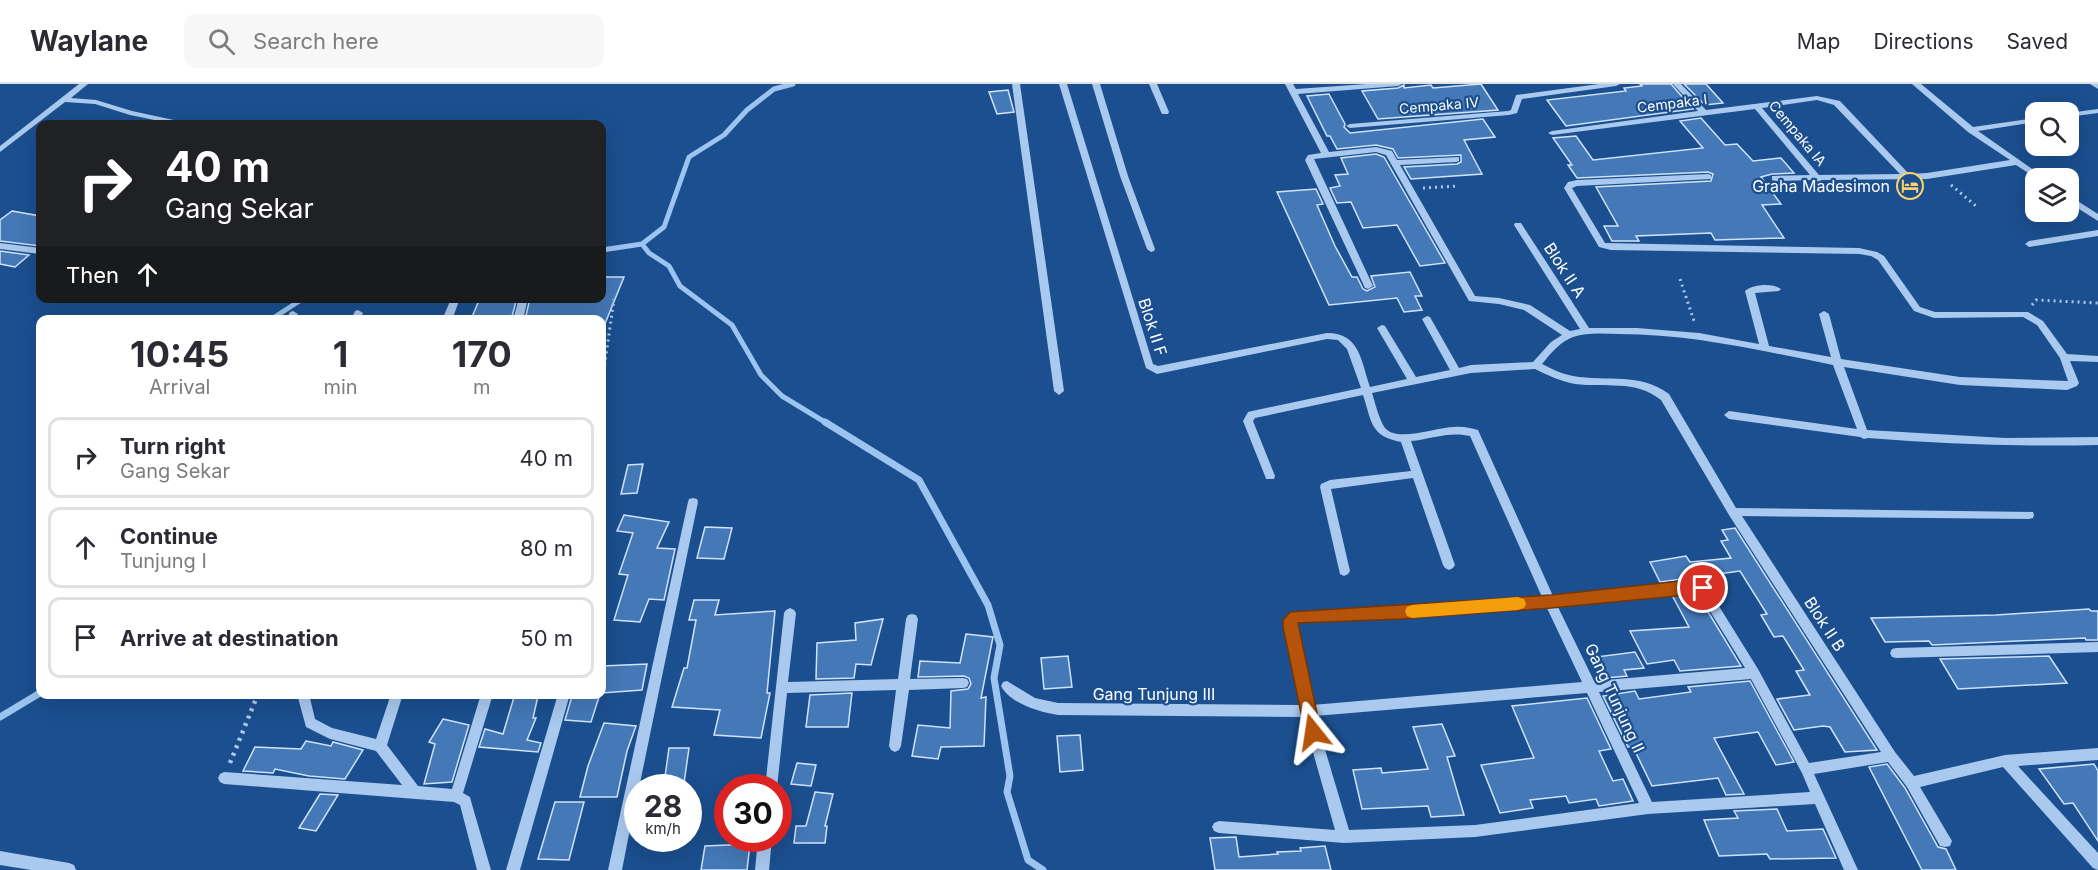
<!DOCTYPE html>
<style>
body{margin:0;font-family:Inter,sans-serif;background:#f7f7f7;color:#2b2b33;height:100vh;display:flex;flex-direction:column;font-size:22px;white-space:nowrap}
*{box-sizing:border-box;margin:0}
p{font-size:20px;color:#7c7c81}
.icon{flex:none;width:33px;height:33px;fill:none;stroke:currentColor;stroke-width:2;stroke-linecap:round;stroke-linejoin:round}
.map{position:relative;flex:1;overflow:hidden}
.drawer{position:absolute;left:36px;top:231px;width:570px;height:384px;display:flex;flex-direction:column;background:#fff;border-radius:12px;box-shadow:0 6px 24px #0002}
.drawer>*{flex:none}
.banner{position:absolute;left:36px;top:36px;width:570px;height:183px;border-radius:12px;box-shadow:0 6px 24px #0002;background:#202124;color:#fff;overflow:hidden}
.buttons{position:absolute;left:2025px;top:18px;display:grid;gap:12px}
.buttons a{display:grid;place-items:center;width:54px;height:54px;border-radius:12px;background:#fff;box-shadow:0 6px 24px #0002;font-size:30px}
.speed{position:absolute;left:624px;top:690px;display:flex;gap:12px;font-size:30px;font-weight:700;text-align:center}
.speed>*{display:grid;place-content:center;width:78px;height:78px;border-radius:50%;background:#fff;box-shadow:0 6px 24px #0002;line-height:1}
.speed small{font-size:15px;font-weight:400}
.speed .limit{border:9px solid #d22;background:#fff;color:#111}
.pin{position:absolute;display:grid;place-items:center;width:51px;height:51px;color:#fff;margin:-26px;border:3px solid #fff;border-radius:50%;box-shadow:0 2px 6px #0007}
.me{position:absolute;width:66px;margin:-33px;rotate:345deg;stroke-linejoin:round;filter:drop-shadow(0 0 4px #0008)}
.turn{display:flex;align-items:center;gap:21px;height:126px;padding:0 30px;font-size:27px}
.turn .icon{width:78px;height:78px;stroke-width:2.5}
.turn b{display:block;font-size:42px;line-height:51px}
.then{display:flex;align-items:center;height:57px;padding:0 30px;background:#0003;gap:12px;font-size:22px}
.eta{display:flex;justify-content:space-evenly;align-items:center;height:102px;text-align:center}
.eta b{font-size:36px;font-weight:700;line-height:42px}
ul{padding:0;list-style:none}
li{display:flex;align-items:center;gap:18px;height:81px;margin:0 12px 9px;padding:0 18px;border:3px solid #e1e1e2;border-radius:12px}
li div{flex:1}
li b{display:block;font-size:22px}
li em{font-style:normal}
header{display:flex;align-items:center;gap:36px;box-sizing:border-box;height:84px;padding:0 30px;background:#fff;border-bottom:2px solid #e1e1e2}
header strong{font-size:28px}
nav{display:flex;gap:33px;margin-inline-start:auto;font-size:21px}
.search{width:420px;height:54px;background:#f7f7f7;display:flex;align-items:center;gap:15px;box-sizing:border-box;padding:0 21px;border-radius:12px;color:#7c7c81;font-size:22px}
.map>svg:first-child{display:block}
</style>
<header>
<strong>Waylane</strong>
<div class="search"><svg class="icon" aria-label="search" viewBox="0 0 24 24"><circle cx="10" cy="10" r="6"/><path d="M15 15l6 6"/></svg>Search here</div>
<nav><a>Map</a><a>Directions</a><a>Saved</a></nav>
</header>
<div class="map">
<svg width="2098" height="786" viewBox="0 0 2098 786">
<rect width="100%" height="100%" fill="#1b4f8f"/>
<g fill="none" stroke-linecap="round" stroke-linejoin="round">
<path stroke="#9cc4f0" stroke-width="5" d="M642,160L649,169L669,182L680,202L732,241L761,291L782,312L828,340
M602,166L642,160L664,143L689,73L724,51L747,26L774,5L793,0
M270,236L304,214"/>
<path stroke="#9cc4f0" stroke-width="7" d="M825,338L919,396L988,521L1000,561L994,594L1010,692L1007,708L1028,776L1043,786
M0,633L40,609"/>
</g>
<path fill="#4478b7" stroke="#cfe3fa" stroke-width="1.5" d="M1481,0L1498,26L1378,35L1362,7L1398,4L1404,1V4L1431,1L1433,4Z
M1640,0H1671L1693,25L1566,42L1547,16L1626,7L1624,4L1642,2Z
M1684,0H1706L1723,19L1705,21Z
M1008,6L1014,28L997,30L989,8Z
M1329,10L1345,40L1344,43L1350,49L1483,35L1495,53L1464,56L1482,90L1411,95L1404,83L1457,80L1461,78V71L1398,74L1393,65L1376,61L1337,65L1330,52H1327L1307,12Z
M1701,34L1725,61L1737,60L1753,77L1781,74L1794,89L1772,90L1761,93L1781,120L1762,121L1784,154L1715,156L1711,149L1636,152L1639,157H1612L1604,142H1618L1596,103L1711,97L1713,90L1708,88L1577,94L1568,81H1572L1553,54L1576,52L1593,76L1703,64L1680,37Z
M1376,70L1384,73L1445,179L1420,182L1397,141L1363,144L1351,118L1337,119L1330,104L1340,102L1335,91L1348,90L1341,74Z
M1316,105L1323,120L1317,121L1335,162L1352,193H1357L1363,205L1367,207L1375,203L1371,192L1410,188L1422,212H1415L1422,226L1404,228L1397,214L1329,221L1277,108Z
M12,127L40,132V162L0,157V136Z
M0,167L29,171L15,183L0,180Z
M602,193H624L602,247V236H525L530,214L602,215Z
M480,214H517L511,236H484L485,232L472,233Z
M643,380L637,409L621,410L628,381Z
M624,431L669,438L657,464L675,465L664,516L649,515L640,538L614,536L628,491L619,490L633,449L617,447Z
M705,443L732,444L724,475L697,474Z
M1735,444L1877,666L1845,668L1830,643L1823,642L1794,646L1777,615L1810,611L1796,587L1804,586L1783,552L1774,553L1761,531L1767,530L1740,487L1660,498L1650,478L1686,472L1690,478L1731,474L1721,457L1728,456L1722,446Z
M1696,508L1741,582L1680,587L1674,576L1647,580L1630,547L1689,543L1672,511Z
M694,516H719L715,531L775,527L767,609H770L761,654L714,651L720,626L672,623L684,584H687L696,536H689Z
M2089,525L2091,527H2098V556H2086L2085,554L1932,561L1929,557L1885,558L1871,534L1996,531Z
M883,535L871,581L856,580L854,594L816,595L817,559L856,556L855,539Z
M966,550L993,553L981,614L986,613L984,662L941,663L938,675L912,672L918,641L950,644L951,607L968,605L971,600L969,594L964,592L918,593L920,577L960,579Z
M1635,568L1644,584L1624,586L1627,592L1606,594L1596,573Z
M1068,572L1072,603L1044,605L1041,574Z
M2049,572L2067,599L1958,605L1940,575Z
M647,580L642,606L602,609V582Z
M1750,597L1794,678L1776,681L1758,648L1714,654L1744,710L1726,711L1718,694L1652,702L1633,663H1628L1603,612L1635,607L1639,615L1691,608L1688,603Z
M852,609L848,643H806L810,611Z
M538,612L533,634H536L527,656L541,659L538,668L479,663L485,645L503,650L514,613Z
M572,612L599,613L591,638L565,636Z
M1587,614L1611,665L1599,667L1613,697L1623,695L1633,717L1599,722L1596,715L1569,719L1566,712L1530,716L1533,724L1500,729L1481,681L1534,674L1512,622Z
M443,635L469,641L452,698L424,700L435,660L429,658Z
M604,639L636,642L627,667L617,713H580L588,682Z
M1442,640L1455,672L1447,673L1464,731L1431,733L1428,722L1362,725L1353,686L1381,684L1382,689L1428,685L1413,643Z
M1080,651L1083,686L1060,688L1057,652Z
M306,657L331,662L333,658L363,666L345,695L309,692L275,685L273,689L243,687L255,663L301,665Z
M669,664H689L684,699L664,700Z
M797,679L816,681L811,702L791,700Z
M1887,680L1905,704L1938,763L1946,765L1956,786H1922L1869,683Z
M2094,680L2098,687V757L2073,719L2064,720L2039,685Z
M815,708L833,710L825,742H827L825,759H794L796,742H806Z
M320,710L338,711L316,747L299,744Z
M555,718H584L569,776L538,775Z
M1777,725L1787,747L1823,745L1836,774L1770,775L1767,770L1719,772L1704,736L1738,734L1734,727Z
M1236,753L1239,773L1278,770L1277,768L1301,767L1300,764L1325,762L1331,786H1215L1210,754Z
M750,760L747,786H701L705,762Z"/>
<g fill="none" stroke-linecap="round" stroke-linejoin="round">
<path stroke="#a9c9ee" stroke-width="3" stroke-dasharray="2 4" stroke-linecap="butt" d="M1951,101L1976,122
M1423,104L1458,102
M1680,195L1695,240
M2032,221L2036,216L2098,219
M602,299L614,215"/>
<path stroke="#a9c9ee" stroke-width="4.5" stroke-dasharray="3 5" stroke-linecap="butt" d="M230,679L258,610"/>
<path fill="#a9c9ee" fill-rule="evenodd" d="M79,0H88L71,14L96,16L132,27L183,38L187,40H174L130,31L95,20L65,18L0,68V62Z
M1012,0H1020L1064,307L1059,311L1054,307Z
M1059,0H1067L1153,280L1158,282L1327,249C1360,249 1361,277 1370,303L1407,295L1377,244L1382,241L1385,242L1416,293L1450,286L1422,235L1427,232L1430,233L1459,284L1471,281L1533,278L1551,258L1562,251L1524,226L1499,220L1469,217L1386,71L1376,68L1314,75L1373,202L1368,205L1365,204L1305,76L1308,71L1321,69L1285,0H1293L1296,5L1367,0H1402L1398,2L1298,10L1329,68L1376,63L1392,67L1397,76L1459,73V77L1456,78L1400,81L1475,212L1499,214L1530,221L1570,247L1580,245L1514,141L1515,139H1521L1589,244H1637L1699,249L1759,260L1745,207C1754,200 1772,199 1781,205L1779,207L1755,209L1769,262L1831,273L1819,230L1824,227L1829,230L1841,275L1960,293L2068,297L2060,274L2037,241L2023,233L1934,234L1914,227L1878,176L1871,172L1859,170L1611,166L1599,163L1564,104L1568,98L1577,96L1708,90L1711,91V95L1577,102L1572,104L1605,159L1859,164L1877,168L1884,172L1920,223L1935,228H2028L2043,237L2067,270L2098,272V278L2070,277L2079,299L2077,302L2067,306L1960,301L1844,283L1867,346L2005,354L2098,353V361C2021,363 1945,360 1868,354L1864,355L1860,353L1729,335L1724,331L1729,327L1857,345L1833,281C1762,267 1692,250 1619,250C1604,250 1588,248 1573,253C1560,258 1551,269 1542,280C1552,285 1562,290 1573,292C1607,298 1640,288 1669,310L1736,424L2033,428L2034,431L2033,434L2029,435L1742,432L1895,668L1914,692L2005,671L2098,664V676L2018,682L2098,769V786L2093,784L2003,683L1920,703L1952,757L1950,762L1945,763L1940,762L1907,703L1888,678L1814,690L1858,786H1844L1815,720L1648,730L1475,753L1344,759L1219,749L1214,747L1212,743L1214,739L1219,737L1335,746L1303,633L1058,631C1039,628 1011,620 1001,602L1003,598L1007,597L1035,614L1058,619L1300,621L1284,543L1285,536L1291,528L1402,523L1542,513L1470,352C1451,347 1430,355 1411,357L1455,481L1453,484L1449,486L1445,484L1443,481L1413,394L1331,405L1350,487L1348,490L1344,492L1340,490L1320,403L1321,400L1330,396L1411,387L1401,358C1370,352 1372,338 1363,311L1255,334L1253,337L1275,392L1274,395H1266L1265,392L1243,337L1248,328L1252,327L1361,304L1347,265L1338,256L1327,255L1157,290L1146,284ZM1535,285C1547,291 1560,297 1575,300C1605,304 1635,295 1661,316L1729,431L1881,668L1809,679L1758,585L1704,498L1700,496L1553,512L1478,346C1470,344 1463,342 1454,343C1437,343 1399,358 1386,345C1380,339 1375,318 1372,309L1471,289ZM1697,506L1745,584L1594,597L1557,521ZM1546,522L1582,598L1312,621L1296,543L1298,537L1402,533ZM1751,595L1802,689L1810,708L1652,718L1599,608ZM1587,609L1639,719L1475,741L1349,746L1315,632Z
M1092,0H1100L1128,92L1155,165L1154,167L1151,168L1147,165L1120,92Z
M1149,0H1157L1169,28L1168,30H1162L1161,28Z
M1599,0H1620L1616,2L1522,15L1517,29L1509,31L1350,44L1346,42L1350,40L1508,27L1511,26L1516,11Z
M1673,0H1681L1706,26L1817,12L1840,17L1909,90L1927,89L2010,76L1968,48L1912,0H1921L1973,43L2036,34V38L1978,47L2045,94H2036L2016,81L1927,95L1822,96L1818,98L1814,96L1775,97L1772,96V92L1810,91L1755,25L1552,51L1548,49L1552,47L1698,27ZM1817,16L1834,21L1900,90L1819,91L1762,24Z
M2090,0H2098V5Z
M2098,25V29L2068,33V29Z
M2068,111L2098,130V137L2068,118Z
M2098,146V152L2029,163L2025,160L2029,157Z
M0,159L40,164V170L0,165Z
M519,214H528L523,236H513Z
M451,215H457L459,217L452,236H442Z
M358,226L363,229L360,236H351L355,227Z
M293,227L298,230L296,236H286L290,228Z
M693,414L697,415L698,418L639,704H638L622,786H608L688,418L689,415Z
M790,524L794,526L796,529L788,598L898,595L906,535L908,531L912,530L916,531L918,535L910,595L963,594L967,595L969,599L967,603L963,604L909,606L901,662L899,666L895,668L891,666L889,662L896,606L787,609L777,704H765L784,529L786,526Z
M2098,558V568L1896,574L1892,573L1890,569L1892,565L1896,564Z
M297,610H309L315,635L332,644L376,655L391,610H403L387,661L418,702L452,705L481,610H493L463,709L470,713L471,717L491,786H477L460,721L454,718L224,700L220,698L218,694L220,690L224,688L402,701L376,667L330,655L306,643Z
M558,610H570L520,786H506Z
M758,754H772L769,786H755Z
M0,767L69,779L74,781L76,786H31L0,781Z"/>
</g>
<path fill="#b45309" stroke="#753606" stroke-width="1.5" d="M1699,495L1708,500L1710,504L1708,509L1551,524L1402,535L1298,539L1321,648L1319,653L1313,656L1307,653L1305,648L1283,543V536L1290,528L1551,511Z"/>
<path fill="#f59e0b" d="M1518,513L1524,515L1526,520L1524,524L1518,526L1412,534L1407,532L1405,527L1407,523L1412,521Z"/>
<defs>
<symbol id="hotel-ring" viewBox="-11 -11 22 22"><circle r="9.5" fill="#1b4f8f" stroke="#ffd166" stroke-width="1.5"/><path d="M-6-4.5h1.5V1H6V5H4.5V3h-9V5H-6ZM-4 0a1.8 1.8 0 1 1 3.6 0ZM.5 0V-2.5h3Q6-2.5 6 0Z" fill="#ffd166"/></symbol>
</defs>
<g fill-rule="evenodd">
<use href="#hotel-ring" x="1895" y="87" width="30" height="30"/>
</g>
<g text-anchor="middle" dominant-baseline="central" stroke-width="4.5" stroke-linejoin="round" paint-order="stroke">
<g font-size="14" fill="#fff" stroke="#1b4f8f">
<text transform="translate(1672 19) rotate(-7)">Cempaka I</text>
<text transform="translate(1439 21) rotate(-5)">Cempaka IV</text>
<text transform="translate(1798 49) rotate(50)">Cempaka IA</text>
</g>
<g font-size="16" fill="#fff" stroke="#1b4f8f" text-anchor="end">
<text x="1890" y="102">Graha Madesimon</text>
</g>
<g font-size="16" fill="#fff" stroke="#1b4f8f">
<text transform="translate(1565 186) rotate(57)">Blok II A</text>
<text transform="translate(1153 243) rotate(72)">Blok II F</text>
<text transform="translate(1825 540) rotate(57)">Blok II B</text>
<text x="1154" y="610">Gang Tunjung III</text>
<text transform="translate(1615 614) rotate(65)">Gang Tunjung II</text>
</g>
</g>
</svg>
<div class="buttons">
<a><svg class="icon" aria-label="search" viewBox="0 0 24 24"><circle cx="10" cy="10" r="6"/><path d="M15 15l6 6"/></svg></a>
<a><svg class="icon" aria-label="layers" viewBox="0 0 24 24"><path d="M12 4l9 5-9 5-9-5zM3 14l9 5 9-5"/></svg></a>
</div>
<div class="speed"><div>28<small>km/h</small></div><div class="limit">30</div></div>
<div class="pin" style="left:1703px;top:504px;background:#d93025"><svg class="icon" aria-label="arrive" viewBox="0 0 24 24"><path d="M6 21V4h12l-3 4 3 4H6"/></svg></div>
<svg class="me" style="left:1313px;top:648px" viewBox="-20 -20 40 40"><path d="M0-17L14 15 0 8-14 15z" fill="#b45309" stroke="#fff" stroke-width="4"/></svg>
<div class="banner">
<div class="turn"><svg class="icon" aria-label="right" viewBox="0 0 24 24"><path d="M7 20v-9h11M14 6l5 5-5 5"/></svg><div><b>40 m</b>Gang Sekar</div></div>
<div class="then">Then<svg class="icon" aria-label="ahead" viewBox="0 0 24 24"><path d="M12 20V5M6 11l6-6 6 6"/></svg></div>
</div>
<section class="drawer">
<div class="eta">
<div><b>10:45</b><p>Arrival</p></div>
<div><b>1</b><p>min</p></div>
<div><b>170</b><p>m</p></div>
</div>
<ul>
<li><svg class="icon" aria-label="right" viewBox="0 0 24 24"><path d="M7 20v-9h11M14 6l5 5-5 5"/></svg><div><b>Turn right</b><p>Gang Sekar</p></div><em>40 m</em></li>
<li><svg class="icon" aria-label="ahead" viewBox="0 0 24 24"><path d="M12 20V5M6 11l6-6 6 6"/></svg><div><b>Continue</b><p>Tunjung I</p></div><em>80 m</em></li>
<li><svg class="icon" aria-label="arrive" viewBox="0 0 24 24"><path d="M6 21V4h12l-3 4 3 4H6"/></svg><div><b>Arrive at destination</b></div><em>50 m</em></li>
</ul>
</section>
</div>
